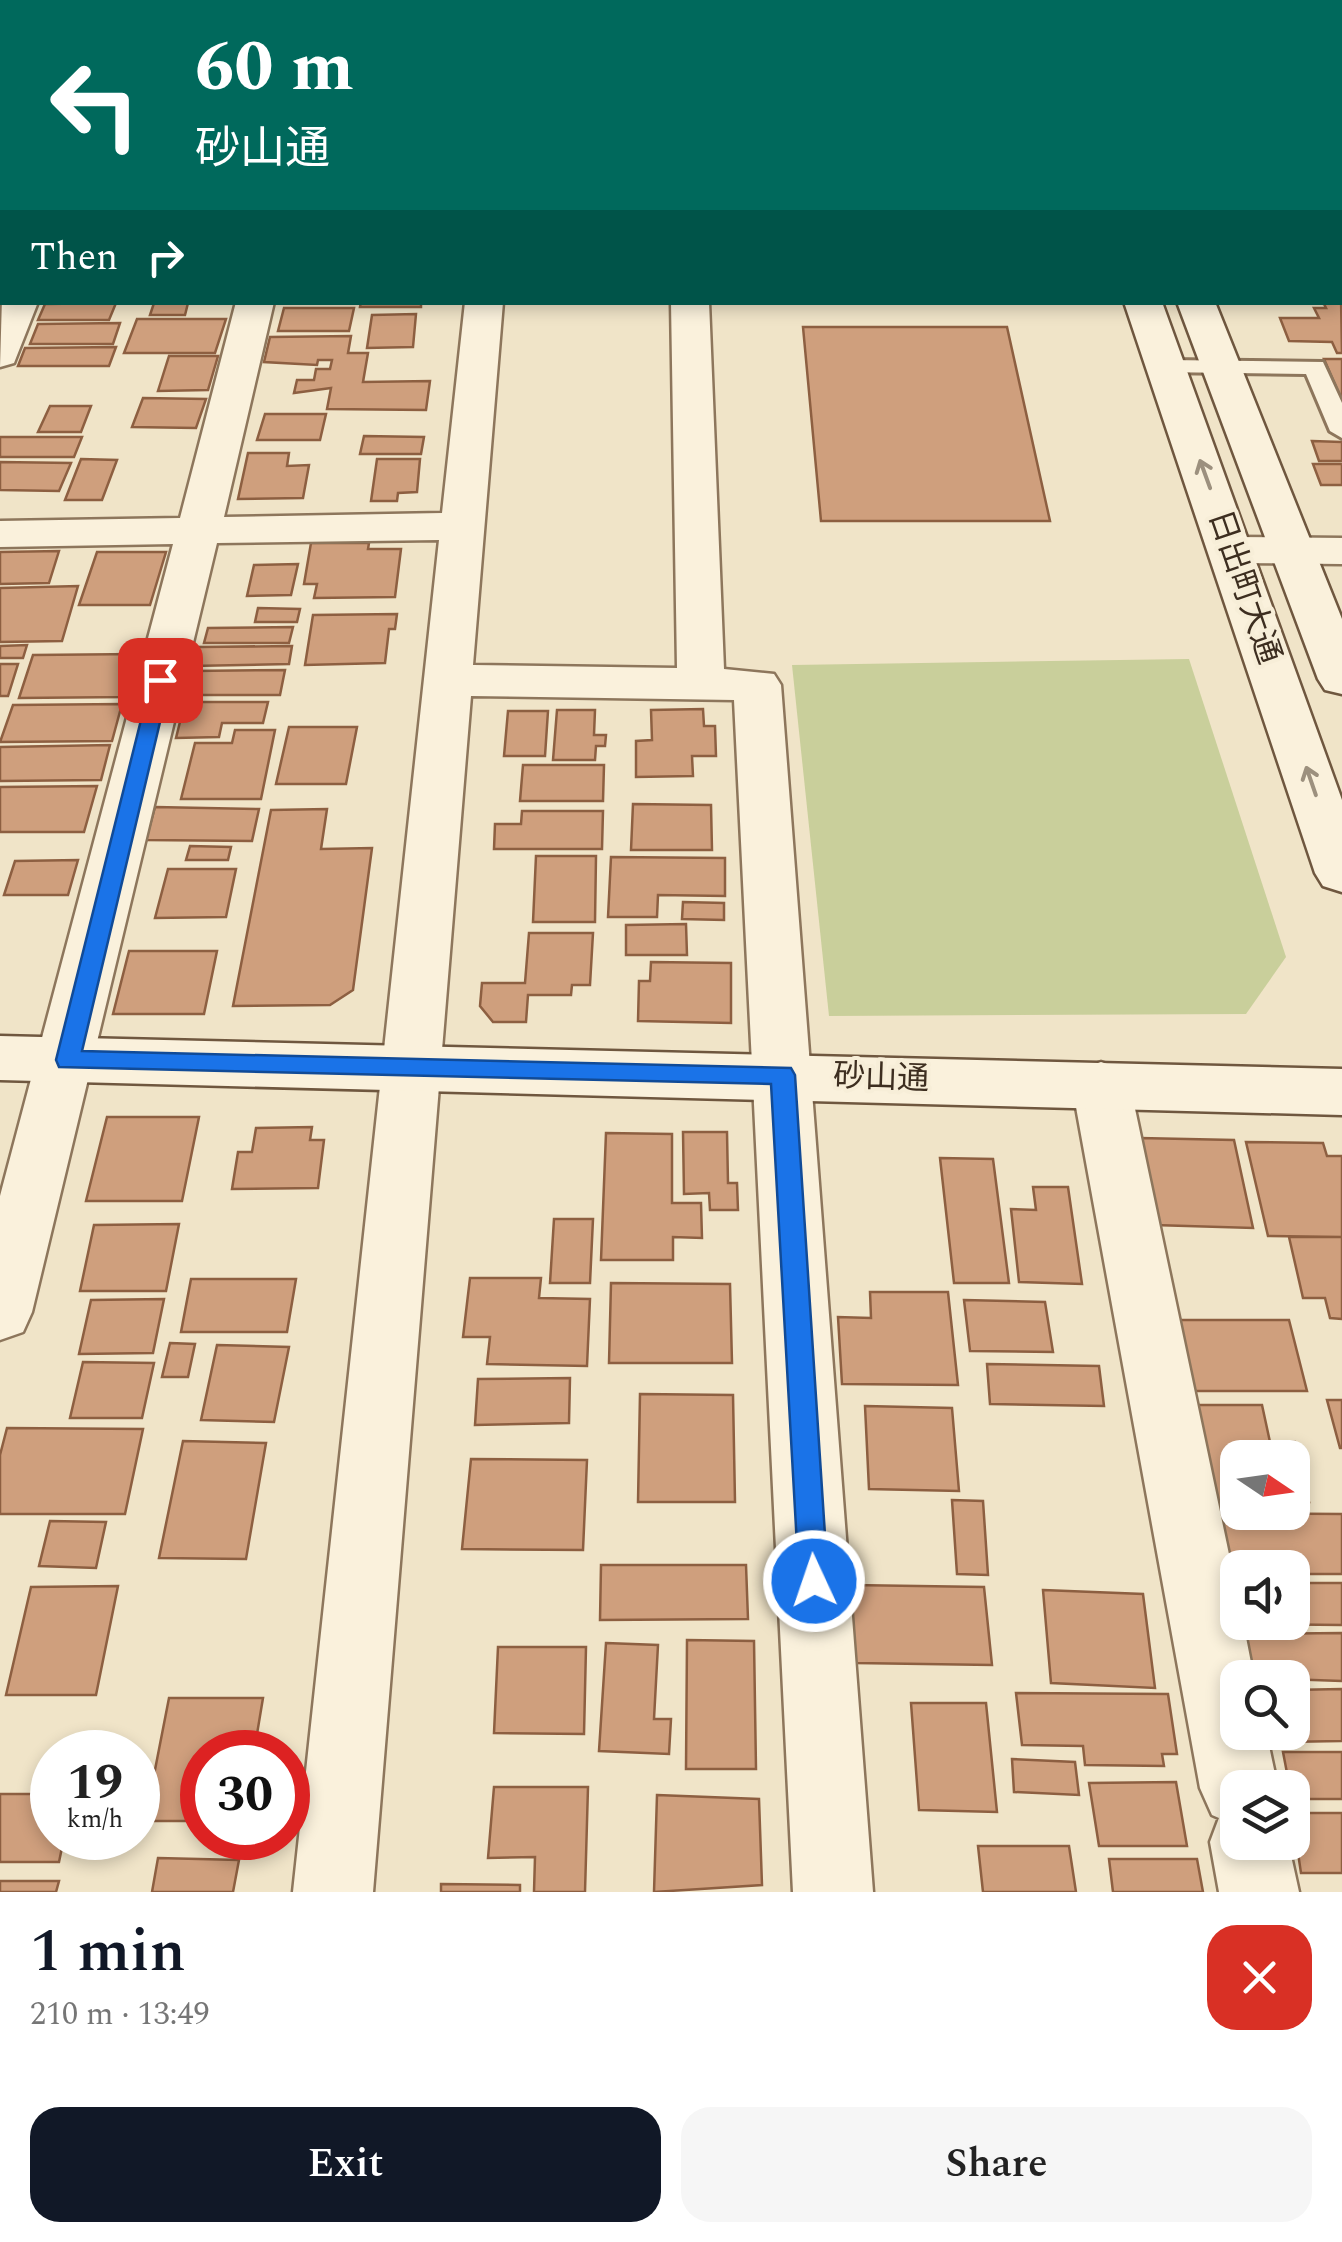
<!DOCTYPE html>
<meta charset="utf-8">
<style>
body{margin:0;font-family:Spectral,"Noto Sans JP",serif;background:#f6f6f6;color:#222;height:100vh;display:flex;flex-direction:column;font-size:38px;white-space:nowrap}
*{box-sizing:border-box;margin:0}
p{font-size:32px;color:#767676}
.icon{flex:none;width:55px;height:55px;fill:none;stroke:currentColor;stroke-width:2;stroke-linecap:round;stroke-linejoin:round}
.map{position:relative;height:1892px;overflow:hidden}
.drawer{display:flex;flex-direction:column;background:#fff;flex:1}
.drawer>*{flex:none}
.banner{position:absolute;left:0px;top:0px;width:1342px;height:305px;box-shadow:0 5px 15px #0003;background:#00695c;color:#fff;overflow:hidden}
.needle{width:65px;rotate:103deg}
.buttons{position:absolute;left:1220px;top:1440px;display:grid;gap:20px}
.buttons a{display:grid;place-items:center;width:90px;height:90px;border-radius:20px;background:#fff;box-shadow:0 5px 15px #0003;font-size:50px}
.speed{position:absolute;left:30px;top:1730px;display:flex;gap:20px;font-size:50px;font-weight:700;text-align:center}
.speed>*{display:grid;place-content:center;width:130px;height:130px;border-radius:50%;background:#fff;box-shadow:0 5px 15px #0003;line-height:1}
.speed small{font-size:25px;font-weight:400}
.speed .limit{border:15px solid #d22;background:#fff;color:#111}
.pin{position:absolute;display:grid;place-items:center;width:85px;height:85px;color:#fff;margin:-42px;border-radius:20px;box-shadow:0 5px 15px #0006}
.me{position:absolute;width:110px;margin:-55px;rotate:357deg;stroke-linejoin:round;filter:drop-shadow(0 0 8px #0008)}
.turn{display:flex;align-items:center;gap:35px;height:210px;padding:0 30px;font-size:45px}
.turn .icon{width:130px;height:130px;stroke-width:2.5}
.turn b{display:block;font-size:70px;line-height:85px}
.then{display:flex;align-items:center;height:95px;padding:0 30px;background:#0003;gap:20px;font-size:38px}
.round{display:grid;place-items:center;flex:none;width:105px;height:105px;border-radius:30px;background:#f6f6f6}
.head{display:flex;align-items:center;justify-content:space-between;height:170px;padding:0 30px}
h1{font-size:60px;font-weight:600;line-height:75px;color:#111827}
.action{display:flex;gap:20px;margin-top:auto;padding:20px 30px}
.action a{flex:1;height:115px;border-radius:30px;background:#111827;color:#fff;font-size:40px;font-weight:600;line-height:115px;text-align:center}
.action a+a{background:#f6f6f6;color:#222}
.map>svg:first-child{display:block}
</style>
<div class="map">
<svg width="1342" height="1892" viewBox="0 0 1342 1892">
<rect width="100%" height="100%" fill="#f0e4c8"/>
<path fill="#c9cf9b" d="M1189,659L1286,957L1246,1014L829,1016L792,665Z"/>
<path fill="#cf9f7d" stroke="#8d5f41" stroke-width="2.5" d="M1340,244L1342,353H1337L1332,342L1289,341L1280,318H1319L1314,308H1326L1324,304L1309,302H1340Z
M361,302H421V307H360Z
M116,303L109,320H38L45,304Z
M154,303H188L185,315H150Z
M284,308H354L349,331H278Z
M416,314L413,347L367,348L372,315Z
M137,319H226L215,353H124Z
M120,323L113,344H30L38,324Z
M803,327H1007L1050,521H821Z
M351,336L348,353H368L363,382L430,381L426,410L327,409L331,388L294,393L297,380H314L316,369H330L332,360H318L317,365L264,362L270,337Z
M116,347L109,366H18L25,348Z
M169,356H218L208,390L158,391Z
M1324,359H1342V401Z
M143,398L206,399L196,428L132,427Z
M50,406H91L81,432H38Z
M265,414H326L320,440H257Z
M364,436L424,437L421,454H360Z
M0,437H82L74,457H0Z
M1312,441L1342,442V461H1319Z
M248,453H289L287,466L309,465L303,498L238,499Z
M81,459L117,460L102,500H65Z
M377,459H420L417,492L398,493L397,501H371Z
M0,462L71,463L59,491L0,490Z
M1313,464H1342V485H1321Z
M311,543H369L368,549H401L395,597L314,598L317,584H304Z
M59,551L49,583L0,584V552Z
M97,552H166L150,605H79Z
M298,564L291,595L247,596L254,565Z
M78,586L62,641L0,642V588Z
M258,608L300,609L297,622H255Z
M397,614L395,629H389L385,663L305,665L313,615Z
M293,627L289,643H204L208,628Z
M27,645L23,658H0V646Z
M292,646L289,664L191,666L196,647Z
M138,654L126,697L19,698L33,655Z
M0,664H18L8,696H0Z
M285,670L280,695H186L192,671Z
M185,702H268L263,723H222L219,737L176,738Z
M122,704L112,741L0,742L13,705Z
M703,709L704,726H715L716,756H692L693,776L636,777V741L652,740L651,710Z
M557,710H595L594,735H606L605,746H596L595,760H553Z
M508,711H548L545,756H504Z
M289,727H357L346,784H276Z
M235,730H275L261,799H181L195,743H232Z
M110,745L101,780L0,781V747Z
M523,765H604L603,801H520Z
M97,786L84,832H0V787Z
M633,804L711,805L712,850H631Z
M155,807L259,809L252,841L146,840Z
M327,809L321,849L372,848L353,990L330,1005L233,1006L271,810Z
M522,811H603L602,849H494L495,824H521Z
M190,846L231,847L228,860H186Z
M536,856H596L595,922H533Z
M611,857L725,858V896L658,895L657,917H608Z
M78,860L68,895H4L15,861Z
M168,869H236L226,917L155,918Z
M683,902L724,903V920L682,919Z
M686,924L687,955H626V925Z
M529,933H593L590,985H572L571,995H528L526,1022H493L480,1006L482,983H525Z
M129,951H217L204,1014H113Z
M651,962L731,963V1023L638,1021L639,981H650Z
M107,1117H199L182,1201H86Z
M312,1127L310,1140H324L318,1188L232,1189L238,1152H252L256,1128Z
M683,1132H727L728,1183H737L738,1210H710L709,1193L684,1194Z
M606,1133L672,1134V1203H701L702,1238L673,1237V1260H601Z
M1139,1138L1234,1140L1253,1228L1154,1225Z
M1246,1142L1323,1143L1327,1156H1342V1237L1268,1236Z
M940,1158L993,1159L1009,1283H954Z
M1033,1187H1068L1082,1284L1019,1282L1011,1209L1036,1210Z
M554,1219H593L590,1283H550Z
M179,1224L166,1291H80L94,1225Z
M1289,1237H1342V1319L1330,1318L1325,1298H1303Z
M470,1278H541L539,1298L590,1299L587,1366L487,1364L490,1337H463Z
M191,1279H296L287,1332H181Z
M611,1283L730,1284L732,1363H609Z
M870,1292H948L958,1385L842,1384L838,1317L871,1318Z
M164,1299L153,1353L79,1354L91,1300Z
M964,1300L1045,1302L1053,1352L970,1351Z
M1179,1320H1289L1307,1391H1193Z
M170,1343L195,1344L188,1377H162Z
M217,1345L289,1347L274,1422L201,1420Z
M83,1362L154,1363L142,1418H70Z
M987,1364L1099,1366L1104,1406L990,1404Z
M570,1378L569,1423L475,1425L478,1379Z
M640,1394L733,1395L735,1502H638Z
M1327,1400H1342V1448H1340Z
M1194,1405H1262L1270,1442H1295L1309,1502H1292V1458H1238V1502H1215Z
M865,1406L952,1408L959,1491L869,1489Z
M7,1428L143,1429L125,1514H0V1455Z
M183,1441L266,1443L246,1559L159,1558Z
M471,1459L587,1460L583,1550L462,1549Z
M952,1500L983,1501L988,1575L957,1574Z
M1217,1513L1342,1514V1574H1292V1568H1238V1573H1228Z
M50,1521L106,1522L96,1568L39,1566Z
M601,1565H746L748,1619L600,1620Z
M1229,1583H1238V1622H1292V1583H1342V1625L1238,1624Z
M851,1585L984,1587L992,1665L855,1663Z
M118,1586L96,1695H6L31,1587Z
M1043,1590L1143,1594L1155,1688L1051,1683Z
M1342,1633V1681L1252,1678L1242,1634Z
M687,1640L754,1641L756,1769H686Z
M606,1643L658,1645L654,1719H671L669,1754L599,1751Z
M498,1647H586L584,1734L494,1733Z
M1342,1689V1741L1283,1742L1281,1732H1292V1690Z
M1016,1693L1168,1694L1177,1754H1162L1164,1766L1085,1765L1083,1746L1022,1745Z
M169,1698H263L254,1752H202V1821H145Z
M911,1703H986L997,1812L919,1810Z
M1283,1752H1342V1799H1292Z
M1012,1759L1075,1762L1079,1795L1014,1792Z
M1176,1782L1187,1846H1099L1089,1783Z
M494,1787H588L585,1892H534L535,1857L488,1858Z
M0,1794H52V1838H64L59,1862H0Z
M657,1795L759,1799L762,1885L654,1892Z
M1292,1813H1342V1873H1301Z
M978,1846H1069L1076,1892H983Z
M158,1858L239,1860L233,1892H152Z
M1109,1859H1197L1203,1892H1113Z
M0,1881H59L56,1892H0Z
M441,1884L520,1885V1892H441Z"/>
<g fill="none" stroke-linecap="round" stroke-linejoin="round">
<defs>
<path id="lane" d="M1167,360L1323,362L1342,403V438L1330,431L1306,374L1159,372L1155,367Z"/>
<path id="street" d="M496,0H526V2H496Z
M689,0H719L720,2H690Z
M841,0H871L872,2H842Z
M1137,0H1199L1200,2H1139Z
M1340,4H1342V22H1340Z
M0,200H2V222H0Z
M1340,215H1342V237H1340Z
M2,298V302H38L14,363L0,367Z
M236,302H274L224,517L442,513L465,302H503L473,665L677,668L671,302H709L724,669L774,674L781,685L873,1892H793L734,700L471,696L373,1892H293L439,540L217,543L32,1312L23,1332L0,1340V1196L173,544L0,547V521L180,518Z
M1232,537L1342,538V564L1232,563L1216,559L1210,550L1216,541Z
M1101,1062L1122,1069L1130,1085L1238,1597V1622H1243L1254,1678H1238V1732H1266L1278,1788H1238V1842H1288L1299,1892H1219L1210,1842L1219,1818L1212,1815L1200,1788L1072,1085L1080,1069Z"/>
<path id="secondary" d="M1025,0H1055L1056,2H1026Z
M1069,0H1099L1100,2H1070Z
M1124,302H1162L1342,800V892L1323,886L1315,873Z
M1177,302H1215L1342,619V694L1325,690L1318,679Z
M0,1036L1342,1069V1115L0,1080Z"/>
</defs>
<use href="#lane" stroke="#8d765c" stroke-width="6"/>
<use href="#street" stroke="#8d765c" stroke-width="5"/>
<use href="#secondary" stroke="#6f573f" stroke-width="5"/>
<use href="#lane" fill="#faf1dc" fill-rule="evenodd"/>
<use href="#street" fill="#faf1dc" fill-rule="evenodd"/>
<use href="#secondary" fill="#faf1dc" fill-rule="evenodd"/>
</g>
<defs><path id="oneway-shaft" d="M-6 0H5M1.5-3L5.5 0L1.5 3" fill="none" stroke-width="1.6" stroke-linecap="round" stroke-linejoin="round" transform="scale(2.5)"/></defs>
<g stroke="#9c907e">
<use href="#oneway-shaft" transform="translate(1205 474) rotate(-110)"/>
<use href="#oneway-shaft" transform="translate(1311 781) rotate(-109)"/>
</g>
<path fill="#1a73e8" stroke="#114b97" stroke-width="2.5" d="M160,674L170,680L82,1051L791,1068L795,1075L828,1581L824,1591L814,1595L803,1591L799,1581L771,1084L59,1067L56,1060L151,680Z"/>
<g text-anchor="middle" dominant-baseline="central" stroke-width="8" stroke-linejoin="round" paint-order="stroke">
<g font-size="32" fill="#3d2e20" stroke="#f7eed8">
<text transform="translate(1244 587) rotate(71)">日出町大通</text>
<text transform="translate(881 1078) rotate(2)">砂山通</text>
</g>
</g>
</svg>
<div class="buttons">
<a><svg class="needle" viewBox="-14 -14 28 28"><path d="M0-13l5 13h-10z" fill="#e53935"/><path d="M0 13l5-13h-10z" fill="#767676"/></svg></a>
<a><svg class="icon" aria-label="sound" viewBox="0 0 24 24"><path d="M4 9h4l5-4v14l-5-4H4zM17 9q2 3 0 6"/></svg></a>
<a><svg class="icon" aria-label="search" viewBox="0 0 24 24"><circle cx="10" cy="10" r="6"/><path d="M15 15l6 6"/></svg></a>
<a><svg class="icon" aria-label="layers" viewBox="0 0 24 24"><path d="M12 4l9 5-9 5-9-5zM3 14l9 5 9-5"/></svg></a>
</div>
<div class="speed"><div>19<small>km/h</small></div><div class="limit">30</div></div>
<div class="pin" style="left:160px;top:680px;background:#d93025"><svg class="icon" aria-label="arrive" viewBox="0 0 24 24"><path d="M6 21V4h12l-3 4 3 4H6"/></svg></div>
<svg class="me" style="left:814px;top:1581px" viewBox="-20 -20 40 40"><circle r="17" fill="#1a73e8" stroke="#fff" stroke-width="3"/><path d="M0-11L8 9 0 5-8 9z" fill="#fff"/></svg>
<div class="banner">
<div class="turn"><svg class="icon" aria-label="left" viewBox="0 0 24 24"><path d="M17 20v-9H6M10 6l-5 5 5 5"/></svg><div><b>60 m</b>砂山通</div></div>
<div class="then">Then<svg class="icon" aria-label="right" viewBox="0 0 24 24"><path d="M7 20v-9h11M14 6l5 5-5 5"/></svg></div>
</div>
</div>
<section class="drawer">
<div class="head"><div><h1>1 min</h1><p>210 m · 13:49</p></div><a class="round" style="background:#d93025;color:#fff"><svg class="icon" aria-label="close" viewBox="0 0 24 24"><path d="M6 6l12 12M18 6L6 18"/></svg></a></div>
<div class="action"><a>Exit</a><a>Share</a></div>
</section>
